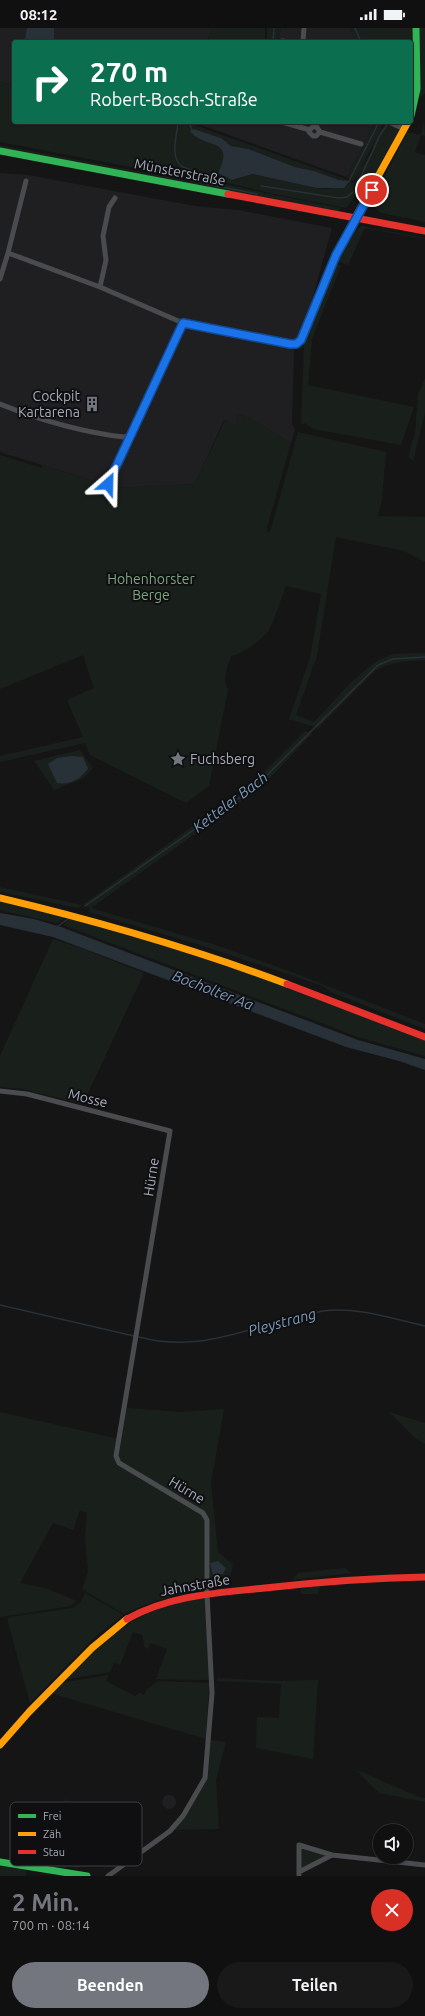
<!DOCTYPE html>
<html lang="de">
<meta charset="utf-8">
<style>
body{margin:0;font-family:Ubuntu,sans-serif;background:#191919;color:#f1f3f6;height:100vh;display:flex;flex-direction:column;font-size:15px;white-space:nowrap}
*{box-sizing:border-box;margin:0}
p{font-size:13px;color:#9c9d9f}
.icon{flex:none;width:22px;height:22px;fill:none;stroke:currentColor;stroke-width:2;stroke-linecap:round;stroke-linejoin:round}
.map{position:relative;height:1848px;overflow:hidden}
.sheet{display:flex;flex-direction:column;background:#101010;flex:1}
.sheet>*{flex:none}
.hud{position:absolute;left:12px;top:12px;width:401px;height:84px;border-radius:4px;box-shadow:0 1px 3px #0004,0 0 0 1px #303030;background:#0b6e4f;color:#fff;overflow:hidden}
.tools{position:absolute;left:373px;top:1796px;display:grid;gap:8px}
.tools a{display:grid;place-items:center;width:40px;height:40px;border-radius:50%;background:#101010;box-shadow:0 1px 3px #0004,0 0 0 1px #303030;font-size:20px}
.pin{position:absolute;display:grid;place-items:center;width:34px;height:34px;color:#fff;margin:-17px;border:2px solid #fff;border-radius:50%;box-shadow:0 1px 4px #0007}
.me{position:absolute;width:44px;margin:-22px;rotate:25deg;stroke-linejoin:round;filter:drop-shadow(0 0 3px #0008)}
.turn{display:flex;align-items:center;gap:14px;height:84px;padding:0 12px;font-size:18px}
.turn .icon{width:52px;height:52px;stroke-width:2.5}
.turn b{display:block;font-size:28px;line-height:34px}
.round{display:grid;place-items:center;flex:none;width:42px;height:42px;border-radius:21px;background:#191919}
.headline{display:flex;align-items:center;justify-content:space-between;height:68px;padding:0 12px}
h1{font-size:24px;font-weight:700;line-height:30px;color:#73767f}
.cta{display:flex;gap:8px;margin-top:auto;padding:8px 12px}
.cta a{flex:1;height:46px;border-radius:24px;background:#73767f;color:#fff;font-size:16px;font-weight:700;line-height:46px;text-align:center}
.cta a+a{background:#191919;color:#f1f3f6}
.status{display:flex;justify-content:space-between;align-items:center;height:28px;padding:0 20px;background:#101010;direction:ltr}
.status svg{height:11px;fill:currentColor}
.map>svg:first-child{display:block}
</style>
<div class="status"><b>08:12</b><svg viewBox="0 0 49 12"><path d="M0 12V9h3v3zM5 12V6h3v6zM10 12V3h3v9zM15 12V0h3v12zM26 1h20v11H26zM47 4h2v5h-2z"/></svg></div>
<div class="map">
<svg width="425" height="1848" viewBox="0 0 425 1848">
<rect width="100%" height="100%" fill="#151515"/>
<path fill="#1f1f22" d="M0,0H212L207,14H14V57L0,54Z
M281,0H350L356,14H278Z
M193,94H374L363,119L346,149Z
M0,145L28,147L195,178L238,182L332,200L311,276L294,321L292,396L295,401L291,415L251,391L237,386L236,397L224,392L195,456L117,460L0,424Z
M162 1774a7 7 0 1 1 14 0a7 7 0 1 1-14 0Z"/>
<path fill="#19201b" d="M212,0H265V14H207Z
M267,0H281L278,14H267Z
M350,0H412L413,61L411,76V14H356Z
M419,0H425V65L420,70Z
M0,54L14,57V94H186L348,152L343,153L314,143L295,139L250,121L231,118L221,110L194,101L191,102C202,123 237,107 218,145L236,152L253,146L316,160L328,161L347,158L350,153L353,155L355,169L346,180L269,165L212,151L183,149L0,114Z
M424,92L425,108L421,107L415,124L425,127V194L381,185C372,179 373,173 377,164L407,104L421,107Z
M374,94L382,95V99L354,153L346,149L363,119Z
M386,95L400,102L372,153L362,166L358,164L355,155L360,141L371,125L376,110Z
M0,117L189,153H212L269,166L341,180L339,183L308,178L0,120Z
M361,198L425,210V211L365,200L348,237L338,233V231L348,210Z
M336,236L341,238L312,311L308,357L414,379L401,417L313,401L305,395L302,397L301,394L304,316Z
M425,350V385L413,433L409,429L411,417L415,406L418,367Z
M237,386L251,391L291,415L266,503L270,504L298,404L386,424L382,471L378,488L425,489V534L404,523L336,509L317,628L296,687L314,694C334,674 366,632 394,626C404,625 415,625 425,625V632C407,633 391,634 375,643L318,700L289,691L310,630L321,566L286,558C281,572 276,588 269,602C263,611 241,627 231,628C228,638 221,652 228,661L209,758L186,775L90,727L85,715L0,734V728L83,709L67,672L94,660L83,627L0,661V427L42,440V437L117,460L195,456L225,392L236,397Z
M305,703L312,706L261,759L91,880L216,917L289,943L425,996V1001L331,964L323,958L200,917L89,884L90,880L82,877L78,880L0,864V859L82,877L252,756Z
M80,722L93,740L84,750L54,762L34,733Z
M0,873L67,889L56,895L0,882Z
M71,890L85,893L277,953L425,1012V1028L358,1009L63,897Z
M53,911L84,921L144,945L83,1076L22,1061L0,1059V1028Z
M127,1380L182,1384L224,1381L211,1455L218,1524L233,1536L231,1547L209,1552L204,1484L121,1434L118,1428Z
M0,1384L119,1411L115,1428L119,1436L201,1486L206,1493V1561C177,1566 151,1573 124,1586L82,1561L88,1544L85,1510L87,1485L80,1482L73,1502L53,1495L20,1555L45,1560L77,1573L71,1578L0,1589Z
M389,1384L425,1395V1416L415,1410Z
M345,1540L351,1545L292,1552L298,1545Z
M320,1557L318,1566H301V1561Z
M85,1565L123,1587L96,1608L30,1675L7,1591L10,1589L72,1580L80,1575Z
M205,1568L209,1652L156,1651L167,1621L150,1615L148,1621L145,1620L142,1607L133,1604L120,1637L114,1635L110,1644L63,1652C112,1604 136,1582 205,1568Z
M108,1647L106,1653L135,1668L140,1665L144,1667L147,1661L158,1653L209,1655L206,1711L50,1665L60,1655Z
M217,1650L276,1653L318,1652L313,1731L256,1720L257,1689L279,1690L281,1656L217,1653Z
M210,1712L226,1714L216,1752L219,1801L173,1802L206,1751Z
M355,1741L419,1769L425,1770V1774L379,1765Z
M66,1769L68,1795L79,1831L78,1840L46,1833Z
M301,1820L327,1827L301,1840Z
M0,1838L26,1842V1848H0Z"/>
<path fill="#283038" d="M27,0H54V14H24Z
M194,101L221,110L231,118L249,121L295,139L314,143L339,152L350,153L344,160H316L253,146L232,152L218,145C236,108 204,122 190,103Z
M71,728L83,729L88,741C79,752 71,757 57,755L48,736L57,730Z
M0,885L34,891L61,899L358,1012L425,1031V1042L399,1033L346,1019L53,909L0,897Z
M218,1533L226,1540L223,1546L213,1547L210,1535Z"/>
<g fill="none" stroke-linecap="round" stroke-linejoin="round">
<path stroke="#283038" stroke-width="1.5" d="M355,0L361,14
M273,14L274,0
M178,94C177,106 169,131 183,139C190,142 197,144 204,146L206,149
M189,94L192,102
M349,153L379,94
M358,155L380,107L387,97
M207,156L257,166
M261,158L339,170L347,169L353,164
M85,878L256,758L378,637L393,631L425,629
M58,898L68,891
M0,1277L134,1308
M139,1309C205,1327 260,1294 323,1283C356,1278 393,1291 425,1298"/>
<path stroke="#494b4e" stroke-width="5" d="M282,13L291,14
M303,14L304,0
M282,94L310,102
M389,94L404,101
M320,104L316,98L311,100L309,104L313,108H316L320,104L361,116
M26,153L8,225L100,259L183,295L290,316H296L301,312L336,227L355,190
M0,251L8,225
M100,259L106,232L103,208L109,179L115,170
M0,376C40,392 81,404 124,409L132,407L183,295
M108,456L132,407
M0,1063L27,1066L170,1103L116,1428L119,1435L203,1485L207,1492V1566L212,1665L205,1750L183,1788L170,1803L108,1848
M299,1844L332,1827
M299,1848V1817L332,1827L425,1837"/>
<path stroke="#30b455" stroke-width="7" d="M411,88L417,61L416,0
M0,123L228,166
M0,1834L87,1848"/>
<path stroke="#ff9f0a" stroke-width="7" d="M355,190L408,94
M0,870C97,893 193,921 287,956
M0,1717L29,1684L92,1620L127,1591"/>
<path stroke="#e5322d" stroke-width="7" d="M228,166L425,203
M287,956L425,1009
M127,1591C170,1567 217,1565 265,1560C318,1554 371,1550 425,1549"/>
</g>
<g fill="none" stroke-linecap="round" stroke-linejoin="round">
<defs>
<path id="route" d="M108,456L183,295L290,316H296L301,312L336,227L372,162"/>
</defs>
<use href="#route" stroke="#114b97" stroke-width="10"/>
<use href="#route" stroke="#1a73e8" stroke-width="7"/>
</g>
<defs>
<symbol id="building-bare" viewBox="-9 -9 18 18"><path d="M-4-6H4V6H1V3H-1V6H-4ZM-2.5-4.3h1.7v1.8h-1.7ZM.8-4.3h1.7v1.8H.8ZM-2.5-1h1.7V.8h-1.7ZM.8-1h1.7V.8H.8Z" fill="#73767f" stroke="#0f0f11" stroke-width="2.5" paint-order="stroke"/></symbol>
<symbol id="sight-bare" viewBox="-9 -9 18 18"><path d="M0-6L1.8-2.2L6-1.7L2.9 1.2L3.7 5.4L0 3.3L-3.7 5.4L-2.9 1.2L-6-1.7L-1.8-2.2Z" fill="#73767f" stroke="#0f0f11" stroke-width="2.5" paint-order="stroke"/></symbol>
</defs>
<g fill-rule="evenodd">
<use href="#building-bare" x="81" y="365" width="22" height="22"/>
<use href="#sight-bare" x="167" y="720" width="22" height="22"/>
</g>
<g text-anchor="middle" dominant-baseline="central" stroke-width="4" stroke-linejoin="round" paint-order="stroke">
<g font-size="14" fill="#a5aab8" stroke="#0f0f11">
<text transform="translate(180 144) rotate(11)">Münsterstraße</text>
<text transform="translate(88 1070) rotate(14)">Mosse</text>
<text transform="translate(151 1149) rotate(-81)">Hürne</text>
<text transform="translate(187 1462) rotate(31)">Hürne</text>
<text transform="translate(195 1557) rotate(-10)">Jahnstraße</text>
</g>
<g font-size="14" fill="#a5aab8" stroke="#0f0f11" text-anchor="end">
<text x="80" y="368">Cockpit<tspan x="80" dy="16">Kartarena</tspan></text>
<text x="190" y="731" text-anchor="start">Fuchsberg</text>
</g>
<g font-size="14" fill="#7ba47f" stroke="#0f0f11">
<text x="151" y="551">Hohenhorster<tspan x="151" dy="16">Berge</tspan></text>
</g>
<g font-size="15" font-style="italic" fill="#7a97b5" stroke="#0f0f11">
<text transform="translate(230 774) rotate(-37)">Ketteler Bach</text>
<text transform="translate(213 962) rotate(21)">Bocholter Aa</text>
<text transform="translate(282 1294) rotate(-15)">Pleystrang</text>
</g>
</g>
<rect x="10" y="1774" width="132" height="64" rx="6" fill="#0f0f11" stroke="#3c3e43" stroke-width="1"/>
<rect x="18" y="1786" width="18" height="4" fill="#30b455"/>
<rect x="18" y="1804" width="18" height="4" fill="#ff9f0a"/>
<rect x="18" y="1822" width="18" height="4" fill="#e5322d"/>
<g font-size="11" fill="#a5aab8">
<text x="43" y="1792">Frei</text>
<text x="43" y="1810">Zäh</text>
<text x="43" y="1828">Stau</text>
</g>
</svg>
<div class="tools">
<a><svg class="icon" aria-label="sound" viewBox="0 0 24 24"><path d="M4 9h4l5-4v14l-5-4H4zM17 9q2 3 0 6"/></svg></a>
</div>
<div class="pin" style="left:372px;top:162px;background:#d93025"><svg class="icon" aria-label="arrive" viewBox="0 0 24 24"><path d="M6 21V4h12l-3 4 3 4H6"/></svg></div>
<svg class="me" style="left:108px;top:456px" viewBox="-20 -20 40 40"><path d="M0-17L14 15 0 8-14 15z" fill="#1a73e8" stroke="#fff" stroke-width="4"/></svg>
<div class="hud">
<div class="turn"><svg class="icon" aria-label="right" viewBox="0 0 24 24"><path d="M7 20v-9h11M14 6l5 5-5 5"/></svg><div><b>270 m</b>Robert-Bosch-Straße</div></div>
</div>
</div>
<section class="sheet">
<div class="headline"><div><h1>2 Min.</h1><p>700 m · 08:14</p></div><a class="round" style="background:#d93025;color:#fff"><svg class="icon" aria-label="close" viewBox="0 0 24 24"><path d="M6 6l12 12M18 6L6 18"/></svg></a></div>
<div class="cta"><a>Beenden</a><a>Teilen</a></div>
</section>
